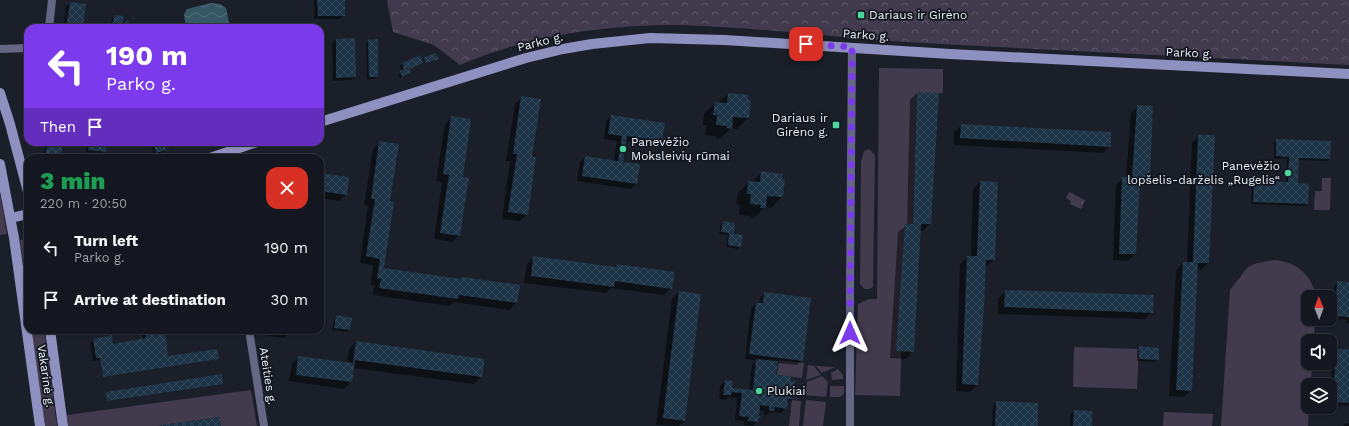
<!DOCTYPE html>
<meta charset="utf-8">
<style>
body{margin:0;font-family:"Work Sans",sans-serif;background:#1d2028;color:#f1f3f6;height:100vh;display:flex;flex-direction:column;font-size:15px;white-space:nowrap}
*{box-sizing:border-box;margin:0}
p{font-size:13px;color:#9d9fa4}
.icon{flex:none;width:22px;height:22px;fill:none;stroke:currentColor;stroke-width:2;stroke-linecap:round;stroke-linejoin:round}
.map{position:relative;flex:1;overflow:hidden}
.panel{position:absolute;left:24px;top:154px;width:300px;height:180px;display:flex;flex-direction:column;background:#14171f;border-radius:12px;box-shadow:0 1px 3px #0004,0 0 0 1px #33363d}
.panel>*{flex:none}
.hud{position:absolute;left:24px;top:24px;width:300px;height:122px;border-radius:12px;box-shadow:0 1px 3px #0004,0 0 0 1px #33363d;background:#7c3aed;color:#fff;overflow:hidden}
.needle{width:26px;rotate:359deg}
.buttons{position:absolute;left:1301px;top:290px;display:grid;gap:8px}
.buttons a{display:grid;place-items:center;width:36px;height:36px;border-radius:8px;background:#14171f;box-shadow:0 1px 3px #0004,0 0 0 1px #33363d;font-size:20px}
.pin{position:absolute;display:grid;place-items:center;width:34px;height:34px;color:#fff;margin:-17px;border-radius:8px;box-shadow:0 2px 6px #0006}
.me{position:absolute;width:44px;margin:-22px;rotate:0deg;stroke-linejoin:round;filter:drop-shadow(0 0 3px #0008)}
.turn{display:flex;align-items:center;gap:14px;height:84px;padding:0 16px;font-size:18px}
.turn .icon{width:52px;height:52px;stroke-width:2.5}
.turn b{display:block;font-size:28px;line-height:34px}
.then{display:flex;align-items:center;height:38px;padding:0 16px;background:#0003;gap:8px;font-size:15px}
.round{display:grid;place-items:center;flex:none;width:42px;height:42px;border-radius:12px;background:#1d2028}
.headline{display:flex;align-items:center;justify-content:space-between;height:68px;padding:0 16px}
h1{font-size:24px;font-weight:800;line-height:30px;color:#1e9e55}
ul{padding:0;list-style:none}
li{display:flex;align-items:center;gap:12px;height:52px;padding:0 16px}
li div{flex:1}
li b{display:block;font-size:15px}
li em{font-style:normal}
.map>svg:first-child{display:block}
</style>
<div class="map">
<svg width="1349" height="426" viewBox="0 0 1349 426">
<defs>
<pattern id="forest-crowns" width="20" height="18" patternUnits="userSpaceOnUse"><rect width="20" height="18" fill="#423b4d"/><path d="M2 6a3 3 0 1 1 6 0M12 15a3 3 0 1 1 6 0" fill="none" stroke="#5d5867"/></pattern>
<pattern id="water-waves" width="16" height="10" patternUnits="userSpaceOnUse"><rect width="16" height="10" fill="#355763"/><path d="M0 5q4-4 8 0t8 0" fill="none" stroke="#526f7a"/></pattern>
<pattern id="building-cross-hatch" width="8" height="8" patternUnits="userSpaceOnUse"><rect width="8" height="8" fill="#1c3446"/><path d="M0 0l8 8M0 8l8-8" fill="none" stroke="#324858"/></pattern>
</defs>
<rect width="100%" height="100%" fill="#1a1f29"/>
<path fill="#423b4d" d="M879,68L943,69V93H917L913,224H905L900,396L855,395L858,304L869,299H877Z
M869,149L875,155L873,287L869,289H864L860,284L861,161L864,151Z
M1322,178H1331L1330,210H1314L1315,191H1322Z
M0,194L7,234L0,235Z
M28,239V303L20,240Z
M1273,260C1296,261 1312,275 1316,297H1308V319H1315L1314,341H1308V363H1312L1311,385H1308V407H1309L1308,426H1221L1230,290L1247,268L1254,264Z
M32,330H44L57,426H45Z
M1074,347L1139,349L1137,389L1073,387Z
M779,360L804,363L802,378L777,375Z
M808,365L814,366L821,375L806,380Z
M816,366L835,367L822,373Z
M838,369L843,375V379L832,380L831,373Z
M822,376L828,382L826,397L805,395L807,382Z
M830,386H844V394L840,397H830Z
M251,390L257,426H221L219,417L156,426H68L67,415Z
M792,400L801,401L799,426H789Z
M806,400L826,402L823,426H803Z
M1164,412L1213,414L1212,426H1163Z"/>
<path fill="url(#forest-crowns)" d="M387,0H1349V65C1196,57 1043,50 891,41C834,37 777,30 720,27C705,26 690,25 675,25C603,25 527,36 460,65L434,45L393,32Z
M1069,192L1085,200L1081,209L1070,204L1071,201L1066,198Z"/>
<path fill="url(#water-waves)" d="M211,3L220,4L226,8L230,28H186L184,14L187,9Z"/>
<path fill="#0007" d="M314,0H344V15L340,19H314Z
M70,3L82,28H63L66,7Z
M114,16L120,28H110L112,18Z
M336,40L355,77L351,80L333,81L332,44Z
M369,41L377,77L375,79H367L366,43Z
M419,57L422,63L409,70L410,73L408,75L400,78L398,74L402,71L400,66L402,64Z
M917,93L930,224L923,231H920L913,351L906,359L890,358L898,232L907,225L910,100Z
M728,94L748,118L737,129L731,128L720,139H716V137L705,135L707,125H703L704,114L715,103H718Z
M522,97L531,158L527,214L520,221L502,219L510,161H506L515,104Z
M1138,106L1149,179L1142,186H1138L1135,254L1128,261L1113,260L1116,185L1123,178H1126L1131,113Z
M611,116L661,141L656,146L625,141L622,162L636,184L631,189L577,181L580,162L585,157L614,161L617,141L604,139L606,121Z
M452,117L462,178L459,235L452,242L434,239L442,182L436,181L445,124Z
M962,125L1110,146L1103,153L954,145V132Z
M1199,136L1208,263L1201,270L1197,269L1191,390L1184,397L1169,396L1176,270L1183,263H1187L1192,143Z
M1277,140L1329,159L1327,161L1298,160L1297,184L1307,204L1304,206L1251,204L1252,184L1254,182L1286,183L1287,159L1274,158V142Z
M49,142H62L60,158H43L45,148L48,146Z
M87,142H106L105,151L102,153L86,152Z
M150,142H163L165,150L163,152L154,155Z
M170,142H190L172,148Z
M380,142L389,202L383,269L460,280L462,278L516,303L509,310L454,302L450,306L373,295L374,285H371L373,265L360,263L368,206L364,205L373,149Z
M762,172L782,197L771,208L765,207L754,218H750V216L739,215L740,205L736,204L738,193L749,182H752Z
M320,174L346,194L339,201L320,198Z
M980,182L994,259L987,266H985L977,385L970,392L956,391L960,264L968,257H971L973,189Z
M723,222L740,246L738,249L726,247L728,235L719,234L721,224Z
M534,257L614,268L617,265L671,288L664,295L611,288L606,293L524,283L527,264Z
M1338,282L1349,283V323H1346V320L1332,319L1334,286Z
M1006,291L1152,312L1145,319L998,314V298Z
M679,292L684,421L679,426L656,425L672,299Z
M765,293L802,360L797,365L777,363L775,376L792,399L787,404L786,408L781,413L771,412L766,415H764V411L759,410L758,417H760L757,422L753,426L744,425V421L735,420L737,398L728,397L726,400L719,399L720,386L725,381L731,389L749,390L752,365L756,360L745,359L751,308L756,304H759L760,298Z
M336,316L349,330L347,332L332,330L334,319Z
M141,330H164L168,357L217,350L218,359L103,377L100,360L93,361L90,344L93,340L113,345L143,340Z
M268,330H291L284,338L268,336Z
M356,342L484,359L481,377L474,384L353,368L351,382L344,389L289,381L292,364L299,357L347,363L349,349Z
M1140,347L1158,359L1155,362L1137,361V350Z
M1337,350H1349V404L1347,406L1330,405L1333,353Z
M996,402L1037,426H992L993,406Z
M1074,411L1091,426H1070V415Z
M1347,423H1349V426H1343Z"/>
<path fill="url(#building-cross-hatch)" d="M317,0H345V16H318Z
M70,2L86,4L83,28H66Z
M114,15L124,16L121,28H112Z
M126,20L129,21L128,28H124Z
M355,38L356,77L336,78V39Z
M378,39V77H369L368,40Z
M436,53L439,59L426,63L424,57Z
M420,55L423,63L410,69L411,73L402,77L400,71L404,69L402,63Z
M917,92L939,93L931,224H921L914,352L896,351L905,224H913Z
M728,93L749,95L748,100H751L749,118L733,117L732,129L727,128V126L716,125L717,115H713L715,102L727,103Z
M521,96L541,99L532,157H536L528,215L508,212L517,154H513Z
M1137,105L1153,106L1150,180L1140,179L1136,254H1119L1122,177H1132Z
M611,115L665,123L662,141L627,136L623,162L640,164L637,184L582,176L585,156L618,161L622,136L608,134Z
M451,116L471,119L463,177L469,178L460,236L440,233L449,175L443,174Z
M961,124L1111,132V147L960,138Z
M1198,135H1215L1209,263H1198L1192,391L1176,390L1183,262H1193Z
M1276,139L1331,141L1330,159L1299,158L1298,183L1309,184L1308,204L1253,202L1254,181L1288,182L1289,157L1276,156Z
M379,141L399,144L390,201L394,202L384,268L461,279L462,277L520,285L517,303L459,295L458,299L379,288L381,279L377,278L380,259L366,256L375,199H371Z
M50,142H63L61,158H45L47,145L50,146Z
M89,142H107L106,152L88,150Z
M153,142H164L166,150L156,153Z
M172,142H188L174,147Z
M761,171L783,174L782,179H785L783,197L767,196L766,208H760L761,205L750,204L751,194H747L748,181L760,182Z
M320,173L349,177L347,195L320,191Z
M980,181L998,182L995,260H986L984,307L978,385L962,384L967,256H977Z
M723,221L735,223L734,234L743,235L741,247L728,245L729,233L721,232Z
M533,256L616,267L617,264L675,272L672,289L615,281L614,287L531,276Z
M1337,281L1349,282V317L1335,316Z
M1005,290L1154,295L1153,313L1004,307Z
M679,291L701,294L685,421L663,418Z
M764,292L811,298L803,361L749,354L756,303H763Z
M336,315L352,318L350,330L334,328Z
M145,330H165L168,356L217,349L219,359L103,377L100,358H96L93,339L112,335L113,344L146,338Z
M356,341L485,359L482,377L355,360L352,382L296,375L298,356L353,363Z
M1139,346L1159,348V360L1139,359Z
M1336,349H1349V403L1333,402Z
M756,359L778,361L776,375L791,376V381H795L793,399H788L787,409L775,407L774,411H771L769,410V406L760,405L759,416L761,417L760,418H759L758,422L748,421L749,417L739,416L742,393L732,392L731,395H723L725,380L733,381L732,388L753,390Z
M222,374L223,384L107,401L106,392Z
M996,401L1038,403V426H995Z
M1074,410L1092,411V426H1073Z
M220,417L221,426H162V425Z"/>
<g fill="none" stroke-linecap="round" stroke-linejoin="round">
<path stroke="#666785" stroke-width="8" d="M49,28L52,0
M0,49L28,48
M249,330L264,426
M850,426V286L852,47"/>
<path stroke="#8e90c0" stroke-width="10" d="M0,93L10,124L28,192
M320,122L526,58L563,49L592,44L650,38L725,40L950,54L1349,74
M210,158L257,142
M0,164L14,238L40,426
M11,218L28,214
M50,330L63,426"/>
</g>
<g fill="none" stroke-linecap="round" stroke-linejoin="round">
<path stroke="#7c3aed" stroke-width="7" stroke-dasharray="0 12.6" d="M806,44L852,47L850,333"/>
</g>
<g fill="#4bd49b" stroke="#11161f" stroke-width="1.5">
<rect x="857" y="11" width="8" height="8" rx="2"/>
<rect x="832" y="121" width="8" height="8" rx="2"/>
<circle cx="623" cy="149" r="4"/>
<circle cx="1288" cy="173" r="4"/>
<circle cx="759" cy="391" r="4"/>
</g>
<g text-anchor="middle" dominant-baseline="central" stroke-width="3.5" stroke-linejoin="round" paint-order="stroke">
<g font-size="12" fill="#ebeff6" stroke="#11161f" text-anchor="start">
<text x="869" y="15">Dariaus ir Girėno</text>
<text x="828" y="118" text-anchor="end">Dariaus ir<tspan x="828" dy="14">Girėno g.</tspan></text>
<text x="631" y="142">Panevėžio<tspan x="631" dy="14">Moksleivių rūmai</tspan></text>
<text x="1280" y="166" text-anchor="end">Panevėžio<tspan x="1280" dy="14">lopšelis-darželis „Rugelis“</tspan></text>
<text x="767" y="391">Plukiai</text>
</g>
<g font-size="12" fill="#ebeff6" stroke="#11161f">
<text transform="translate(866 35) rotate(4)">Parko g.</text>
<text transform="translate(540 42) rotate(-14)">Parko g.</text>
<text transform="translate(1189 53) rotate(3)">Parko g.</text>
<text transform="translate(46 376) rotate(82)">Vakarinė g.</text>
<text transform="translate(268 376) rotate(81)">Ateities g.</text>
</g>
</g>
</svg>
<div class="buttons">
<a><svg class="needle" viewBox="-14 -14 28 28"><path d="M0-13l5 13h-10z" fill="#e53935"/><path d="M0 13l5-13h-10z" fill="#9d9fa4"/></svg></a>
<a><svg class="icon" aria-label="sound" viewBox="0 0 24 24"><path d="M4 9h4l5-4v14l-5-4H4zM17 9q2 3 0 6"/></svg></a>
<a><svg class="icon" aria-label="layers" viewBox="0 0 24 24"><path d="M12 4l9 5-9 5-9-5zM3 14l9 5 9-5"/></svg></a>
</div>
<div class="pin" style="left:806px;top:44px;background:#d93025"><svg class="icon" aria-label="arrive" viewBox="0 0 24 24"><path d="M6 21V4h12l-3 4 3 4H6"/></svg></div>
<svg class="me" style="left:850px;top:333px" viewBox="-20 -20 40 40"><path d="M0-17L14 15 0 8-14 15z" fill="#7c3aed" stroke="#fff" stroke-width="4"/></svg>
<div class="hud">
<div class="turn"><svg class="icon" aria-label="left" viewBox="0 0 24 24"><path d="M17 20v-9H6M10 6l-5 5 5 5"/></svg><div><b>190 m</b>Parko g.</div></div>
<div class="then">Then<svg class="icon" aria-label="arrive" viewBox="0 0 24 24"><path d="M6 21V4h12l-3 4 3 4H6"/></svg></div>
</div>
<section class="panel">
<div class="headline"><div><h1>3 min</h1><p>220 m · 20:50</p></div><a class="round" style="background:#d93025;color:#fff"><svg class="icon" aria-label="close" viewBox="0 0 24 24"><path d="M6 6l12 12M18 6L6 18"/></svg></a></div>
<ul>
<li><svg class="icon" aria-label="left" viewBox="0 0 24 24"><path d="M17 20v-9H6M10 6l-5 5 5 5"/></svg><div><b>Turn left</b><p>Parko g.</p></div><em>190 m</em></li>
<li><svg class="icon" aria-label="arrive" viewBox="0 0 24 24"><path d="M6 21V4h12l-3 4 3 4H6"/></svg><div><b>Arrive at destination</b></div><em>30 m</em></li>
</ul>
</section>
</div>
